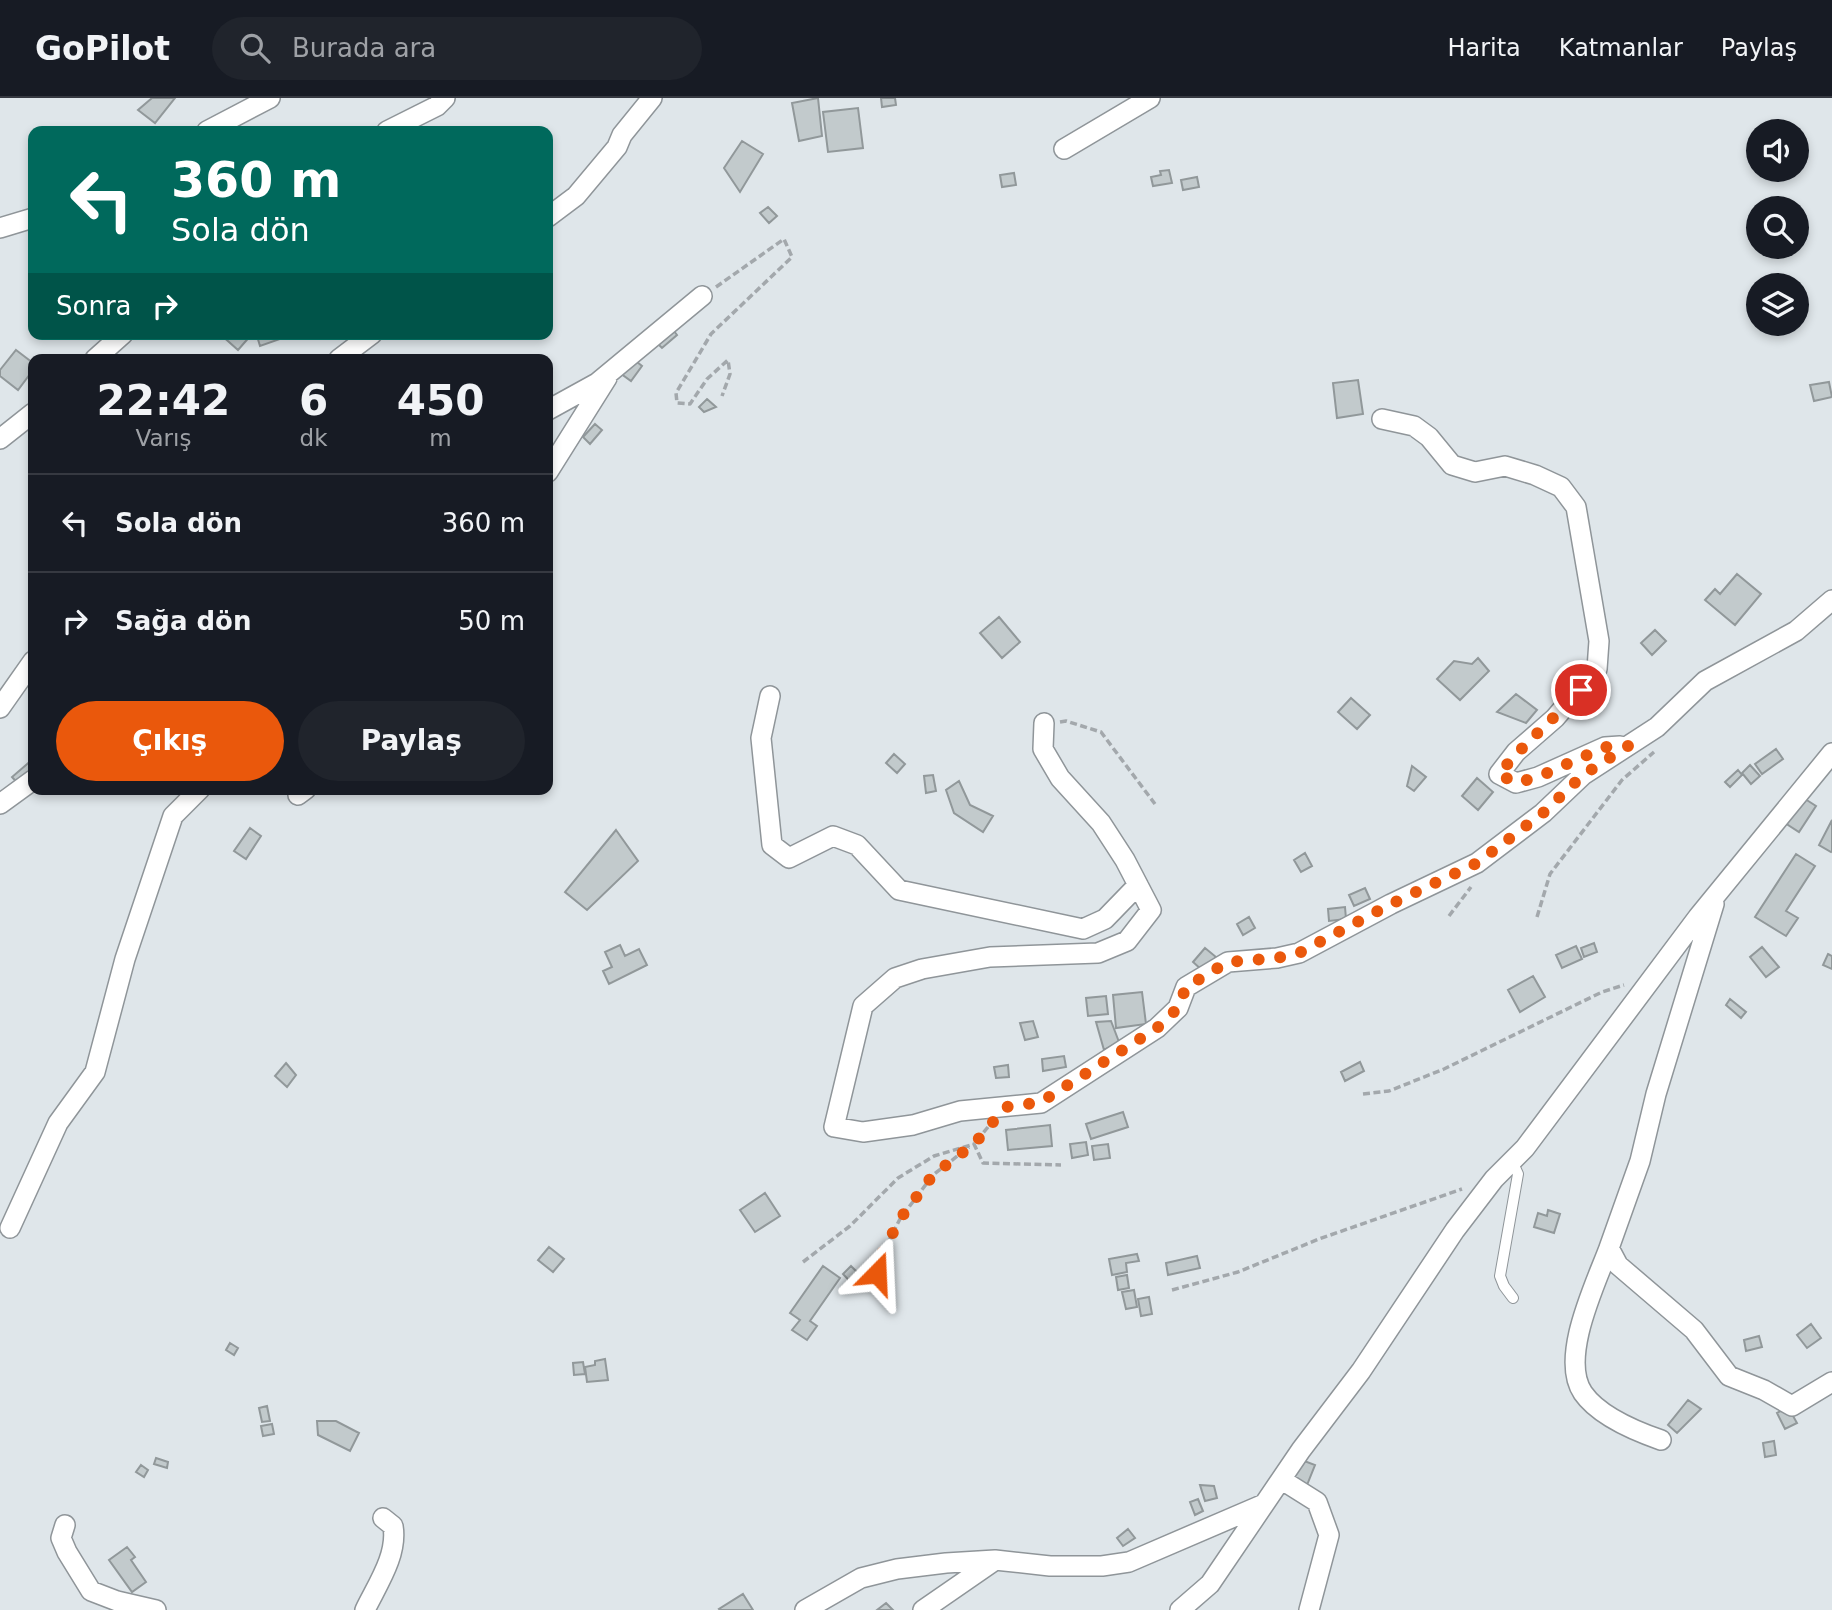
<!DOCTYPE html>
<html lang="tr">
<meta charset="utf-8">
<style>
body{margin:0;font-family:"DejaVu Sans",sans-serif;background:#20242c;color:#f1f3f6;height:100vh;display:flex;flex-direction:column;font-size:26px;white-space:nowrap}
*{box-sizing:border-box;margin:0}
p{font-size:23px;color:#9ea1a6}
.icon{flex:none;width:38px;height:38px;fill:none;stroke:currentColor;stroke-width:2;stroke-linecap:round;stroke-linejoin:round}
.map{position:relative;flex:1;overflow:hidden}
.drawer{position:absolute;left:28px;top:256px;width:525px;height:441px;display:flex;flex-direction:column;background:#171b24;border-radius:14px;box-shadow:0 4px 10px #0003}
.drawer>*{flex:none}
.guide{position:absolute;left:28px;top:28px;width:525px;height:214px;border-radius:14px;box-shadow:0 4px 10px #0003;background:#00695c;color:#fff;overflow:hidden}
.buttons{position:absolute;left:1746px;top:21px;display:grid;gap:14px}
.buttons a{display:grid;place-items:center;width:63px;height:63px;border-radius:50%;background:#171b24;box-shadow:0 4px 10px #0003;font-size:35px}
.pin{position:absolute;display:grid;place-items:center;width:60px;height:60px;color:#fff;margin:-30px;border:4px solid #fff;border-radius:50%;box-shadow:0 2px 7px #0007}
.me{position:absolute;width:77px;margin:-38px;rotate:21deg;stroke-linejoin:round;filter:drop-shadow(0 0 5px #0008)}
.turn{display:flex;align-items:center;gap:24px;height:147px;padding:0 28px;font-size:32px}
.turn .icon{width:91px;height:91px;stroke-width:2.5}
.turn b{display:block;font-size:49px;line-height:60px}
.then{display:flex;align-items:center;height:66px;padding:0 28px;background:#0003;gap:14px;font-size:26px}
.eta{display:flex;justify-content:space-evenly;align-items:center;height:119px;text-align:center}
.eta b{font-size:42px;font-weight:700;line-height:49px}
.action{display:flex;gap:14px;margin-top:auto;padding:14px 28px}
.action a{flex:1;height:80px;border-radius:42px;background:#ea580c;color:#fff;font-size:28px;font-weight:700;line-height:80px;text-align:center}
.action a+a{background:#20242c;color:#f1f3f6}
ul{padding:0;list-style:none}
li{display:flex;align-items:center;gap:21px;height:98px;padding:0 28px;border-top:2px solid #363941}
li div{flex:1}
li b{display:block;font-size:26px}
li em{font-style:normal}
header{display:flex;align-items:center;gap:42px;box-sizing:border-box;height:98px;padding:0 35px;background:#171b24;border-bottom:2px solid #363941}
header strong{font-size:33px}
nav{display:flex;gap:38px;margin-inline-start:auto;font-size:24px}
.search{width:490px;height:63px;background:#20242c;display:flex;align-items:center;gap:18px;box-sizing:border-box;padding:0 24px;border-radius:38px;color:#9ea1a6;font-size:26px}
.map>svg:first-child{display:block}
</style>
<header>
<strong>GoPilot</strong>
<div class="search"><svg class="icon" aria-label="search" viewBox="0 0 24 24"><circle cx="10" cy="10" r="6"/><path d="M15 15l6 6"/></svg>Burada ara</div>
<nav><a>Harita</a><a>Katmanlar</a><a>Paylaş</a></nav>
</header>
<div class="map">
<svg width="1832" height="1512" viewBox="0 0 1832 1512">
<rect width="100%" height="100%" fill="#dfe6ea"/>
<path fill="#c2cacc" stroke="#91989a" stroke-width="2" d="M152,0H175L155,25L138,12Z
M818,0L822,38L799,43L792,5Z
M881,0H895L896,7L882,9Z
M858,10L863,50L828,54L823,14Z
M742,43L763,56L740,94L724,70Z
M1169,72L1172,85L1153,88L1151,79L1161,77L1160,73Z
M1014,75L1016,87L1002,89L1000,77Z
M1197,79L1199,89L1183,92L1181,82Z
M768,109L777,118L769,125L760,115Z
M671,229L677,237L662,250L655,243Z
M220,236H252L238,252Z
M261,236H278L280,241L260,248L257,238Z
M16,252L33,265V272L18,292L0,278V272Z
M632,260L642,268L631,283L620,275Z
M1358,282L1363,316L1337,320L1333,285Z
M1829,284L1832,299L1814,303L1810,287Z
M707,301L716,309L704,314L699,309Z
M595,326L602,332L590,346L583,339Z
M1737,476L1761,496L1735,527L1705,502L1715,491L1720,496Z
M999,519L1020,544L1002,560L980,535Z
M1655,532L1666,543L1652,557L1641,545Z
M1478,560L1489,573L1460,602L1437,581L1454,563L1472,566Z
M1516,596L1537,612L1526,625L1497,614Z
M1351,600L1370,617L1357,631L1338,614Z
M1776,651L1783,661L1762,676L1755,666Z
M894,656L905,666L897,675L886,665Z
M33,661V678L21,689L12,679Z
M1750,667L1760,678L1751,686L1742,675Z
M1412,668L1426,679L1414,693L1407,688Z
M1738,672L1742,677L1730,689L1725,684Z
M933,677L936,693L926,695L924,678Z
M1477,680L1493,694L1478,712L1462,698Z
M959,683L970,707L993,718L983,734L954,715L946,692Z
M1802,699L1816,708L1799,734L1785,725Z
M1832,722V753L1831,754L1819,747Z
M250,730L261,738L246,761L234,753Z
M616,732L638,763L587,812L565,794Z
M1305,755L1312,768L1301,774L1294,762Z
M1796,756L1815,768L1786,813L1798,820L1786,838L1755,819Z
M1365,790L1370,801L1354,808L1349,797Z
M1345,809L1346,821L1329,823L1328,811Z
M1249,819L1255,830L1243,837L1237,826Z
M1594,845L1597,854L1584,859L1581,850Z
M620,847L625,858L639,851L647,867L609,886L603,873L612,869L605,854Z
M1576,848L1582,861L1562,870L1556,857Z
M1762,849L1779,869L1766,879L1750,859Z
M1205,850L1216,859L1203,873L1193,864Z
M1828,856L1832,858V871L1823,867Z
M1533,878L1545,899L1520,914L1508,892Z
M1142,894L1146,926L1116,930L1113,897Z
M1106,898L1108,916L1088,918L1086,900Z
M1730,901L1746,914L1741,920L1726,907Z
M1033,923L1038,939L1025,942L1020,925Z
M1111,923L1119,944L1104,952L1096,924Z
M1064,958L1066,969L1043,973L1042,961Z
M1360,964L1364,973L1345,983L1341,974Z
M286,965L296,977L287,989L275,978Z
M1008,967L1009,979L996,980L994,969Z
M1123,1014L1128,1029L1091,1041L1086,1026Z
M1050,1027L1052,1048L1008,1052L1006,1032Z
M1086,1044L1088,1057L1072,1060L1070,1046Z
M1108,1046L1110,1060L1094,1062L1092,1048Z
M765,1095L780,1118L755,1134L740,1112Z
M1548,1112L1560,1116L1554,1135L1534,1129L1538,1115L1547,1118Z
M549,1149L564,1161L553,1174L538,1162Z
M1137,1156L1139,1163L1126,1165L1127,1174L1112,1177L1109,1161Z
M1197,1158L1200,1170L1168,1177L1166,1165Z
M823,1168L840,1180L810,1223L817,1228L807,1242L792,1232L800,1222L790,1215Z
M851,1168L866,1183L858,1192L843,1176Z
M1127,1177L1129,1190L1118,1192L1116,1179Z
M1134,1192L1137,1209L1126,1211L1122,1194Z
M1149,1199L1152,1216L1141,1218L1138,1201Z
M1811,1226L1821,1240L1807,1250L1797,1237Z
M1759,1238L1762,1249L1746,1253L1744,1242Z
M230,1245L238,1250L234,1257L226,1252Z
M605,1261L608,1282L587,1284L585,1269L595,1267V1263Z
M583,1264L585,1276L574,1277L573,1265Z
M1688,1302L1701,1311L1677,1335L1668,1327Z
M267,1308L270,1323L262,1324L259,1310Z
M1788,1309L1797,1325L1785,1331L1777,1315Z
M317,1323H336L359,1335L350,1353L318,1337Z
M272,1326L274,1336L263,1338L261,1328Z
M1774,1343L1776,1357L1765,1359L1763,1345Z
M156,1360L168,1364L167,1370L154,1366Z
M1299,1361L1315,1367L1307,1387L1291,1381Z
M141,1367L148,1372L144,1379L136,1374Z
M1200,1387L1214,1388L1217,1400L1205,1403Z
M1198,1401L1203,1413L1195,1417L1190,1404Z
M1128,1431L1135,1440L1123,1448L1117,1440Z
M127,1449L135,1459L131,1462L146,1484L132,1494L109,1462Z
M743,1496L753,1512H720L719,1511Z
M886,1505L893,1512H877Z"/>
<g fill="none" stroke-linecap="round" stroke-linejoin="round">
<defs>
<path id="service" d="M1512,1063L1518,1076L1500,1178L1504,1188L1513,1200"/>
<path id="minor" d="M207,33L270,0
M387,33L437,8L445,0
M1064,51L1150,0
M548,119L576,98L617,49L622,37L652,0
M0,130L33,120
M95,261L123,236
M339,261L372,236
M548,312L597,285L702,198
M1382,321L1414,328L1429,339L1452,367L1475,374L1505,368L1535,377L1561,389L1576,409L1599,543L1597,571L1555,620L1516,654L1499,676L1516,685L1538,679L1605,649L1620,648
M0,341L33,315
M548,374L607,280
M770,598L761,640L772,747L789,760L833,738L857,747L899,792L1083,831L1105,821L1138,787
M0,610L33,563
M1044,625L1043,651L1060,680L1101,725L1125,762L1151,812L1127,843L1098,855L990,859L922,871L895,880L863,908L834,1029L863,1034L913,1027L960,1013L1041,1005L1157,930L1178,910L1186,889L1228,864L1277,860L1299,855L1391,806L1477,765L1543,715L1583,677L1657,629L1705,583L1796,533L1832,502
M298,697L306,691
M0,706L33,682
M1714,806L1656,996L1640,1063L1609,1150L1618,1167L1694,1232L1729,1278L1764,1292L1792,1308L1832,1284
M10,1130L58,1025L95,974L125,861L173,718L200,691
M1609,1150C1596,1185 1559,1260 1583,1295C1599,1318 1635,1333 1661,1342
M1282,1382L1317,1404L1329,1437L1309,1512
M65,1427L61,1440L67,1454L91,1493L117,1503L156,1512
M365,1512C377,1487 398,1457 393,1428L383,1420
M805,1512L861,1480L897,1471L946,1465L995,1462L1050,1468H1102L1129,1464L1264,1406
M923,1512L994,1463
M1180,1512L1210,1486L1301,1352L1361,1273L1455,1132L1494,1081L1525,1050L1698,819L1832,655"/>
</defs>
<use href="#service" stroke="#8f9599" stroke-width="12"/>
<use href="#minor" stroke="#8f9599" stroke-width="22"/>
<path stroke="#a3a8ac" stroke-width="3.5" stroke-dasharray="7 3.5" stroke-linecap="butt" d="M716,189L784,141L792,159L711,236L676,295L677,305L690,306L707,281L728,262L730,276L722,298
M1060,624L1066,623L1101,634L1155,706
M1449,818L1471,789
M1537,819L1550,776L1622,682L1654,654
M1363,996L1389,993L1444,971L1602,894L1624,887
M988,1029L974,1046L983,1065L1061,1067
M803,1164L850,1128L898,1080L934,1058L974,1046
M1172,1192L1238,1174L1319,1141L1462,1091
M871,1194L882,1156L900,1121L933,1077L969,1049"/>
<use href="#service" stroke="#fff" stroke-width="10"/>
<use href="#minor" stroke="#fff" stroke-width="19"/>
</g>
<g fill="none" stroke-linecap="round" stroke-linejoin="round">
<path stroke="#ea580c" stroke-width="12" stroke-dasharray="0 21.6" d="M877,1175L882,1156L900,1121L933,1077L974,1046L1006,1009L1041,1004L1157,930L1178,910L1186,889L1228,864L1277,860L1299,855L1391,806L1477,765L1543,715L1583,677L1628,648L1605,649L1538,679L1516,685L1499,676C1524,645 1554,621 1581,592"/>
</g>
</svg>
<div class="buttons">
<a><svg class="icon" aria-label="sound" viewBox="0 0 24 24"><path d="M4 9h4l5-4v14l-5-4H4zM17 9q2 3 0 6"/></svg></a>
<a><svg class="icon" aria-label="search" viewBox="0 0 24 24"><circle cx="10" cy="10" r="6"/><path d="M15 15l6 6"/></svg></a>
<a><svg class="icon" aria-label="layers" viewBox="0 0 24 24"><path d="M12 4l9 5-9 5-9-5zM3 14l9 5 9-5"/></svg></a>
</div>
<div class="pin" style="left:1581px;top:592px;background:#d93025"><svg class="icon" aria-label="arrive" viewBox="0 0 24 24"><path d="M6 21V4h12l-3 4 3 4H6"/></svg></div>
<svg class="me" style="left:877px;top:1175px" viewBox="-20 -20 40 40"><path d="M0-17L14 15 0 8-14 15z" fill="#ea580c" stroke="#fff" stroke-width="4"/></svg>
<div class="guide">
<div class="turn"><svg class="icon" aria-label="left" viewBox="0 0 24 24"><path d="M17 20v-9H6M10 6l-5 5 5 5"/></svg><div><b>360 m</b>Sola dön</div></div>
<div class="then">Sonra<svg class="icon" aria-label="right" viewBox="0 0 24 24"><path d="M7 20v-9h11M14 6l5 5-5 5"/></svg></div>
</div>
<section class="drawer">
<div class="eta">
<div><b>22:42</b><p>Varış</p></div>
<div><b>6</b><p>dk</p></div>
<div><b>450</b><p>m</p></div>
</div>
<ul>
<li><svg class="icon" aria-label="left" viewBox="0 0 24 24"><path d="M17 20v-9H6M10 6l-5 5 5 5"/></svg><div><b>Sola dön</b></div><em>360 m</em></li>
<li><svg class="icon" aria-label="right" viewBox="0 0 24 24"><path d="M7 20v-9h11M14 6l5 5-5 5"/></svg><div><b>Sağa dön</b></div><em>50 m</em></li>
</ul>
<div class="action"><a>Çıkış</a><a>Paylaş</a></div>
</section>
</div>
